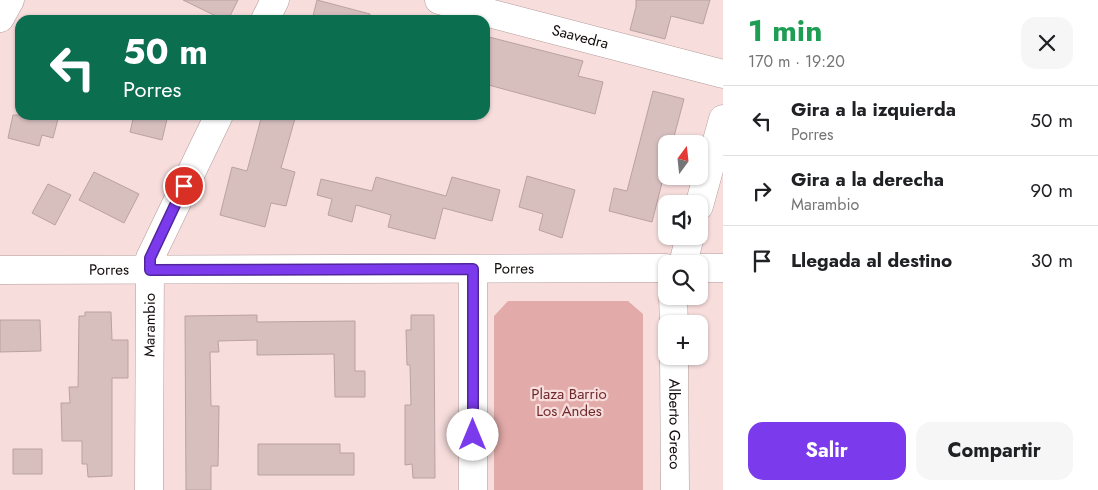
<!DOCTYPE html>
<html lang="es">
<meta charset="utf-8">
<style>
body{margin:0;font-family:Jost,sans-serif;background:#f6f6f6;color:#202124;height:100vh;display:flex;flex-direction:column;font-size:19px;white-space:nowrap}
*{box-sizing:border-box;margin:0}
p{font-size:16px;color:#757577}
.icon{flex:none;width:28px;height:28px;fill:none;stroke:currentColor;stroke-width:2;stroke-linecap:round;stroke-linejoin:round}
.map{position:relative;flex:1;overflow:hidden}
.side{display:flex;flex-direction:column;background:#fff;width:375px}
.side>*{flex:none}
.banner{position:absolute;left:15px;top:15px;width:475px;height:105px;border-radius:15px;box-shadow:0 1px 4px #0004;background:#0b6e4f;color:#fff;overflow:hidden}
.needle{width:32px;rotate:15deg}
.buttons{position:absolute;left:658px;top:135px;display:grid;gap:10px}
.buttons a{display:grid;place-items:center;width:50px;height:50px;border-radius:10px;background:#fff;box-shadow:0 1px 4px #0004;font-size:25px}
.pin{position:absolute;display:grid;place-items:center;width:42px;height:42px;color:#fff;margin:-21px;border:2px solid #fff;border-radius:50%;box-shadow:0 1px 5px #0007}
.me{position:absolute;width:55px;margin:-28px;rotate:0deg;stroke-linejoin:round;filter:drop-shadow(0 0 4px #0008)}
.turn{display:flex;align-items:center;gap:18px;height:105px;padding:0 25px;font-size:22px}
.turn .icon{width:65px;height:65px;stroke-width:2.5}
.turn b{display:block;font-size:35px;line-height:42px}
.round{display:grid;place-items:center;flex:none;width:52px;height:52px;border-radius:15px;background:#f6f6f6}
.head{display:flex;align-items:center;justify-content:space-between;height:85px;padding:0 25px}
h1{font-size:30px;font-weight:700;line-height:38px;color:#1e9e55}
.primary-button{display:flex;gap:10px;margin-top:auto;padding:10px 25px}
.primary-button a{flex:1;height:58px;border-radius:15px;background:#7c3aed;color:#fff;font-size:20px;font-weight:700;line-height:58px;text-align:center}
.primary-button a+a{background:#f6f6f6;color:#202124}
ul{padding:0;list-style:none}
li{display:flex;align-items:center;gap:15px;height:70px;padding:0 25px;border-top:1px solid #e0e0e0}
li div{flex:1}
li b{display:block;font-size:19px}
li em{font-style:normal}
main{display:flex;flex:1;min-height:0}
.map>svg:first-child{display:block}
</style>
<main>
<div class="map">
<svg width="723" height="490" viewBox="0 0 723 490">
<rect width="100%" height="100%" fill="#f7dedd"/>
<path fill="#e2aba9" d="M508,301H628L643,314V490H494V316Z"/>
<path fill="#d7bfbe" stroke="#b9a2a1" d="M183,0H238L228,20H224Z
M317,0L370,14L369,20H312Z
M636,0H710L703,24L671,16L665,39L630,30L636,7Z
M485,36L583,61L578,76L603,82L595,114L485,84Z
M653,91L684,99L672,144H666V167L652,222L609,211L614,188L627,191Z
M13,115H59L53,138L42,135L39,146L8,138Z
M134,115H168L162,140L130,132Z
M262,115H296L281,168L295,172L286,206L271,203L265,227L220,215L232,167L247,171Z
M94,172L139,194L124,223L79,200Z
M527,176L575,190L562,238L539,230L543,214L519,207Z
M376,177L446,196L452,177L500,190L492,221L443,208L435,239L388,227L391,215L356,205L352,222L328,215L332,199L317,195L321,179L372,191Z
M48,184L71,195L55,225L32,213Z
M85,312H111L112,340H128V378H112V476L88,477L87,464H82V441H62L61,403H70L69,387H78L79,316H85Z
M257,315V322L355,321V371H365V397H335L334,354L257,355V340L218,341L219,352H210L211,406H219L218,466H211V490H186L185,316Z
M411,315H434L435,478H413L412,464L405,465V405H411L410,365H407L406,330H411Z
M0,320H40L41,351L0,352Z
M258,444H340V453H354V475H258Z
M13,449H42V474H13Z"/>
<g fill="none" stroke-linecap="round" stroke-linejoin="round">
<defs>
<g id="minor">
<path id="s1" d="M439,0L723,74"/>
<path d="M0,18L10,0"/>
<path d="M265,20L275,0"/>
<path d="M699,206L723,119"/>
<path d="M683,264L690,236"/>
<path d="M699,268H723"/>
<path d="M473,269V490"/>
<path id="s2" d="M0,270L666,268"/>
<path d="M673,296L674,324"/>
<path id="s3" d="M674,356L675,490"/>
<path id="s4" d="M149,490L150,258L219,115"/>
</g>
</defs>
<use href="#minor" stroke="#b39b9a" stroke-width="29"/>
<use href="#minor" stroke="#fff" stroke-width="28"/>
</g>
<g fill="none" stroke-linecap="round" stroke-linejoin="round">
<defs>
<path id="route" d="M184,186L150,258V270L473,269V435"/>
</defs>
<use href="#route" stroke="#51269a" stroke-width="12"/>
<use href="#route" stroke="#7c3aed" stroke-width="9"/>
</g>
<g text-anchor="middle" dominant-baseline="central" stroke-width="4.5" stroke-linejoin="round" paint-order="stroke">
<g font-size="15" fill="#120a0a" stroke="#f7dedd">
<text stroke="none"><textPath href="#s1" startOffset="146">Saavedra</textPath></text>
<text stroke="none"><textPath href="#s2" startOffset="514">Porres</textPath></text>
<text stroke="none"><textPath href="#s2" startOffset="109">Porres</textPath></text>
<text stroke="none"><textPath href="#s4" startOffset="165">Marambio</textPath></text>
<text stroke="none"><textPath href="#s3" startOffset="68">Alberto Greco</textPath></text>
</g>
<g font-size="15" fill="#6f292b" stroke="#f7dedd">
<text x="569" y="394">Plaza Barrio<tspan x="569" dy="17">Los Andes</tspan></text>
</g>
</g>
</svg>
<div class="buttons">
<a><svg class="needle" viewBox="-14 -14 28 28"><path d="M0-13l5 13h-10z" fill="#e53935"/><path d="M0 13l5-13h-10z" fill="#757577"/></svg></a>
<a><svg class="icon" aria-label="sound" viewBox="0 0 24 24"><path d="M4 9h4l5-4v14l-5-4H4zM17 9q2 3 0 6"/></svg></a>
<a><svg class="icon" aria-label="search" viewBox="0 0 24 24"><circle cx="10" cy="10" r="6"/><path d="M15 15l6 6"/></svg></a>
<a>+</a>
</div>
<div class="pin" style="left:184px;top:186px;background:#d93025"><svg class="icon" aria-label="arrive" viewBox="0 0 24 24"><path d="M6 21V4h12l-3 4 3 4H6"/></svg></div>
<svg class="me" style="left:473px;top:435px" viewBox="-20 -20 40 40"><circle r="19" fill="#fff"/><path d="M0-13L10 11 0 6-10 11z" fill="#7c3aed"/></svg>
<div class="banner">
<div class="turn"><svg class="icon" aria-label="left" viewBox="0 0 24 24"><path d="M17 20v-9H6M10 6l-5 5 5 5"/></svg><div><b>50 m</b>Porres</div></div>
</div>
</div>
<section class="side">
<div class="head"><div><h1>1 min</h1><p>170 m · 19:20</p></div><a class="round"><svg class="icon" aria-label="close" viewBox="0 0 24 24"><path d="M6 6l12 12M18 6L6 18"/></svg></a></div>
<ul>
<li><svg class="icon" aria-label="left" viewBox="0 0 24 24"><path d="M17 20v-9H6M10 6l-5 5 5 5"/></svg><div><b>Gira a la izquierda</b><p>Porres</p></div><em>50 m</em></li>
<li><svg class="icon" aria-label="right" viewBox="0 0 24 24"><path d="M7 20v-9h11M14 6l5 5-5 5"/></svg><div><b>Gira a la derecha</b><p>Marambio</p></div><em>90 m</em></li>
<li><svg class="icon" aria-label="arrive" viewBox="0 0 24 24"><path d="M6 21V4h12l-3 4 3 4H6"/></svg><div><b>Llegada al destino</b></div><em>30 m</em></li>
</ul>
<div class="primary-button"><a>Salir</a><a>Compartir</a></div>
</section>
</main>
